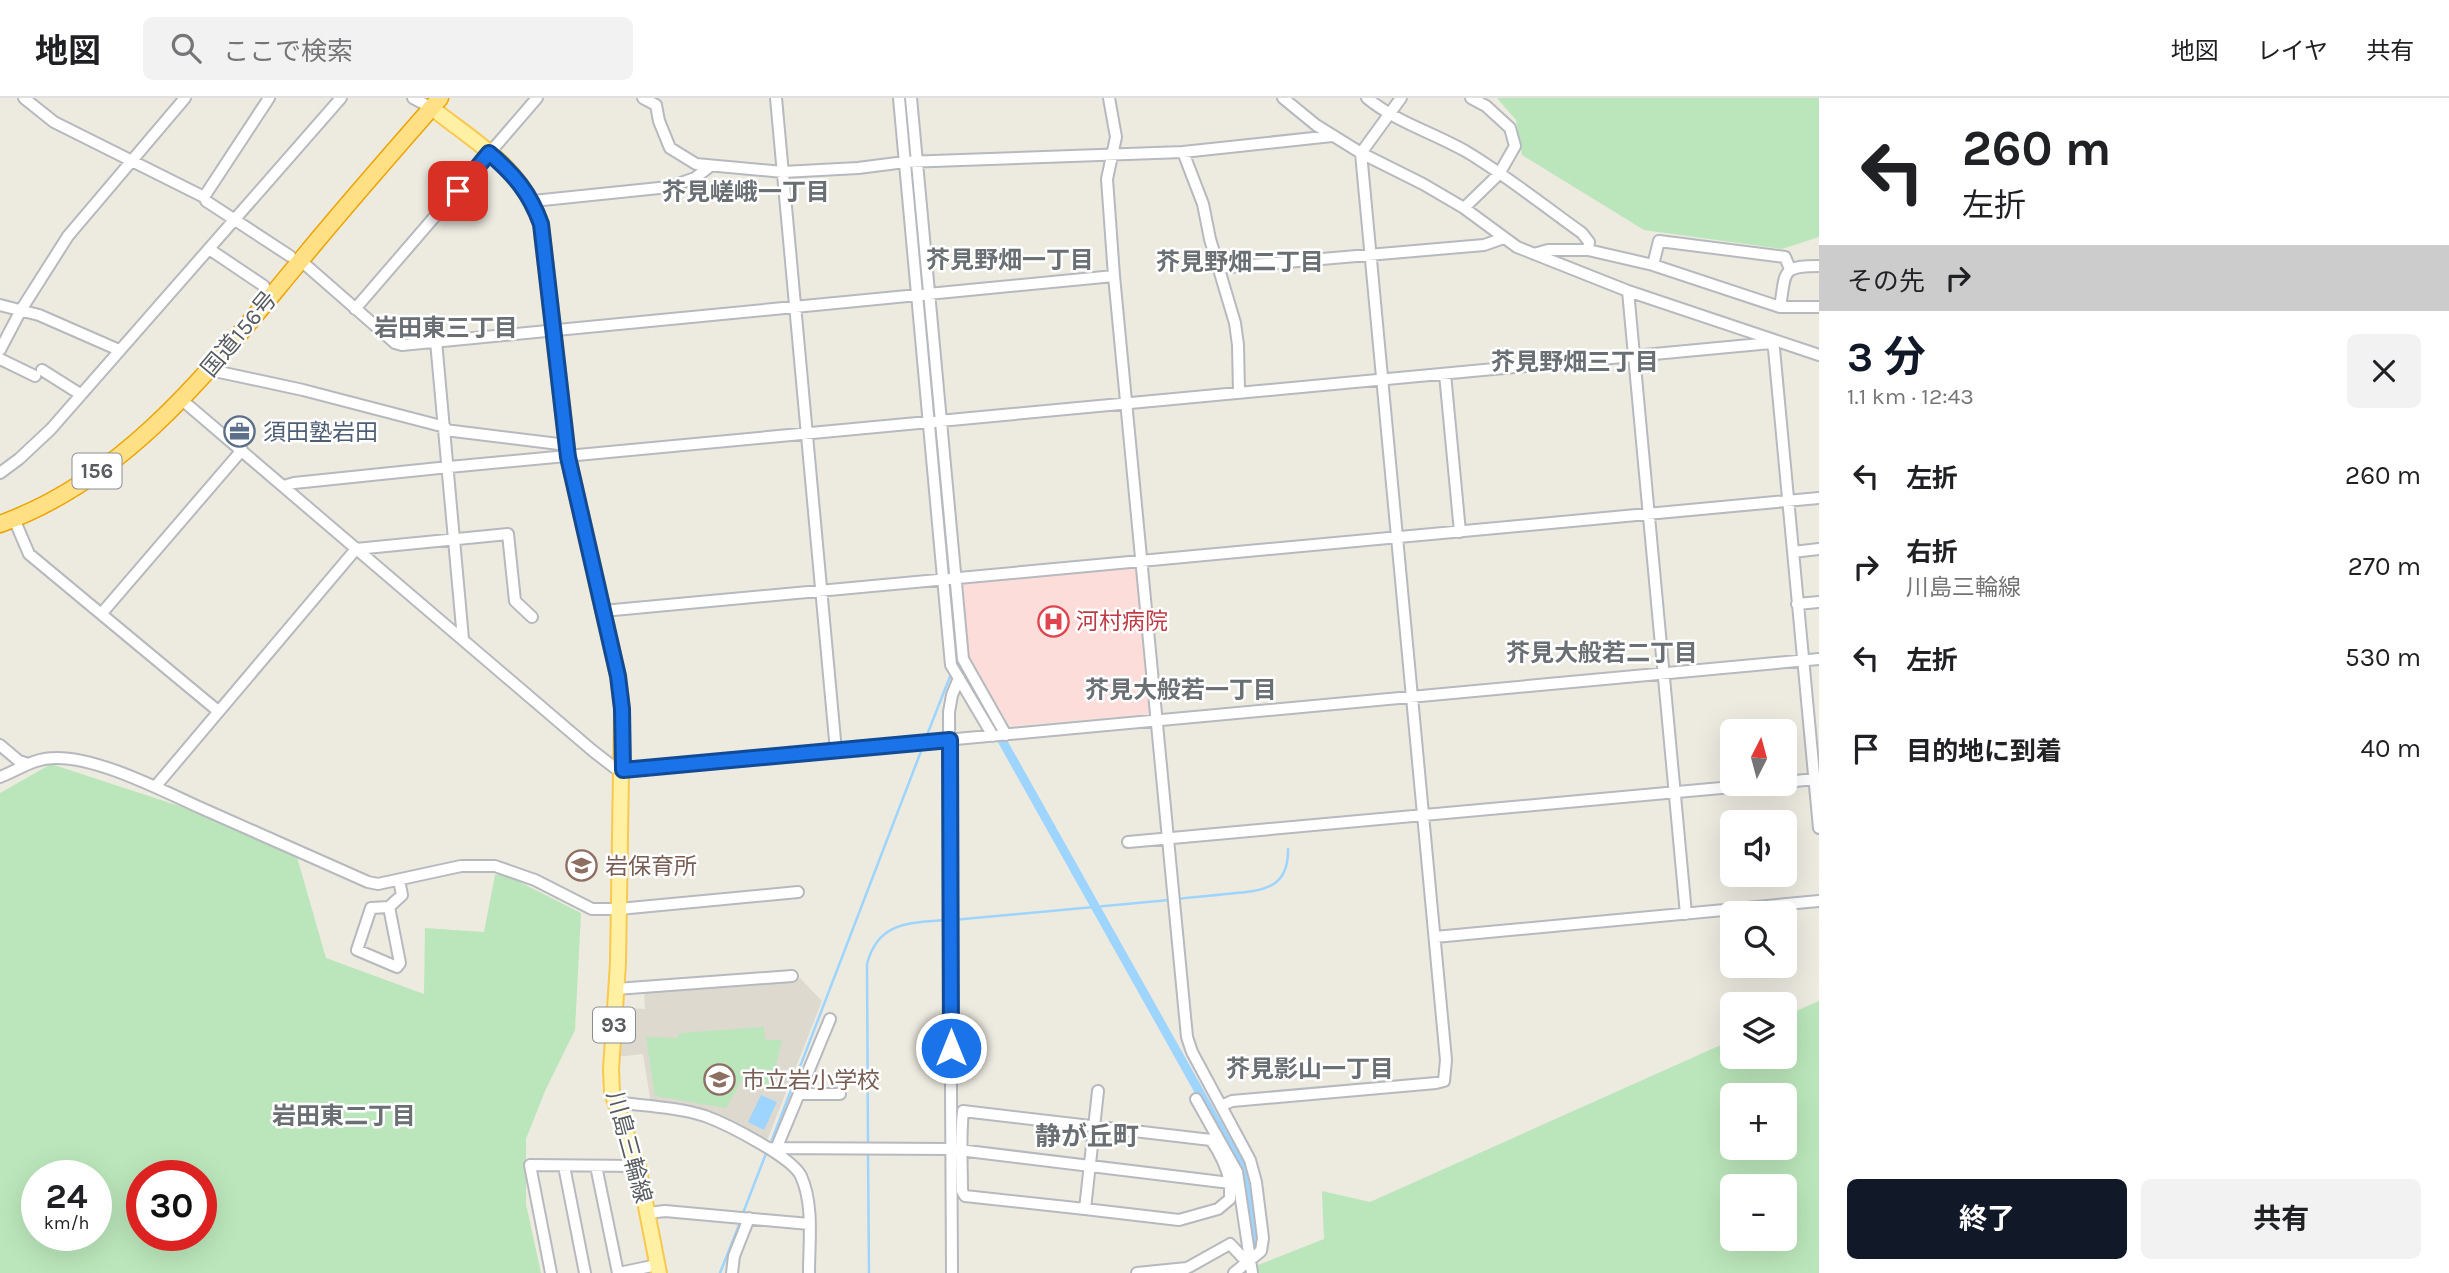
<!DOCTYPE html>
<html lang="ja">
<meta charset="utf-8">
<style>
body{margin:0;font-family:Karla,"Noto Sans JP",sans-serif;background:#f2f2f2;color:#202124;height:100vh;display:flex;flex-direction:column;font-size:26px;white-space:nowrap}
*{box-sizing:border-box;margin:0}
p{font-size:23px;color:#757577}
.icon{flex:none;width:38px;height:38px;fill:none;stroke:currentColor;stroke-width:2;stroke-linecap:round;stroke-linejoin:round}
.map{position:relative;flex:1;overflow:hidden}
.drawer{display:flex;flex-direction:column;background:#fff;width:630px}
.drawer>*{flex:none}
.banner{background:#fff;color:#202124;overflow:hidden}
.needle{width:46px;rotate:6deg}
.fabs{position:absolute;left:1720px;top:621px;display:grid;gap:14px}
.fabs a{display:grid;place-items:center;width:77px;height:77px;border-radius:10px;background:#fff;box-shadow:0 7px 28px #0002;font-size:35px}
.speed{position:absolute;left:21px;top:1062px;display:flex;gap:14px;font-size:35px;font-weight:700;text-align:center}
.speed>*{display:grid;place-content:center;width:91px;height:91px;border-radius:50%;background:#fff;box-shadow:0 7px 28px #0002;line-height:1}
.speed small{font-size:18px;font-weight:400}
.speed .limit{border:10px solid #d22;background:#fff;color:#111}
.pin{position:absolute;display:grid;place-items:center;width:60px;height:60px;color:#fff;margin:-30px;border-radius:14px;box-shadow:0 4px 10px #0006}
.me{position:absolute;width:77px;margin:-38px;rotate:0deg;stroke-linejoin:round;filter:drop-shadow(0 0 5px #0008)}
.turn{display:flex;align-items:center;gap:24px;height:147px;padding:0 28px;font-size:32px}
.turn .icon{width:91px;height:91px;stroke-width:2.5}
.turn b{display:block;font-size:49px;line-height:60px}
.then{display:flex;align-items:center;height:66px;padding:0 28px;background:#0003;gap:14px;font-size:26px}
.round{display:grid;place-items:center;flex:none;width:74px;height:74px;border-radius:10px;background:#f2f2f2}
.head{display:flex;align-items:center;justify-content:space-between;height:119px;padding:0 28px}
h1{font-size:42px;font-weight:700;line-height:52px;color:#111827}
.cta{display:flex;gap:14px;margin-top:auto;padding:14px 28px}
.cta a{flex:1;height:80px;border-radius:10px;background:#111827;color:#fff;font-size:28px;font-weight:700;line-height:80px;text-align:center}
.cta a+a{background:#f2f2f2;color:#202124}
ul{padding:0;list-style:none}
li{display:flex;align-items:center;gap:21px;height:91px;padding:0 28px}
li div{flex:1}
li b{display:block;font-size:26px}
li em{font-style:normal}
header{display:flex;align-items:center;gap:42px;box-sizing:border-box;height:98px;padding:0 35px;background:#fff;border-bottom:2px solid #e0e0e0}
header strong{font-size:33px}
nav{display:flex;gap:38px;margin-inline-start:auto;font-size:24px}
.search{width:490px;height:63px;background:#f2f2f2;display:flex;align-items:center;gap:18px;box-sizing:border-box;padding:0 24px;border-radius:10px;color:#757577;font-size:26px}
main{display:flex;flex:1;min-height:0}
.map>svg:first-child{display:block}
</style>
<header>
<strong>地図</strong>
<div class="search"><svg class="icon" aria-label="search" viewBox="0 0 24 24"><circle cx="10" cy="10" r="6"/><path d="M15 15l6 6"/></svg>ここで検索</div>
<nav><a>地図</a><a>レイヤ</a><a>共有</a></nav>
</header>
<main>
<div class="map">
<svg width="1819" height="1175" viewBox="0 0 1819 1175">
<rect width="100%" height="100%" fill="#edeae0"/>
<path fill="#ddd9cf" d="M800,880L822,903L766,1045L711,1016L651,1006L643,956L616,959L620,909L645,911L644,893Z"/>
<path fill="#fcddda" d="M1133,468L1138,470L1151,614L1149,616L1010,628L967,559L961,485Z"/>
<path fill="#bbe6bb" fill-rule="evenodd" d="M1497,0H1819V139L1782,151L1644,132L1522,57L1516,22Z
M51,666L216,720L268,733L297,759L326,860L424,896L425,830L484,834L495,777L504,776L581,815L575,932L545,993L526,1041V1106L541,1175H0V695ZM37,1078H96V1138H37ZM142,1078H201V1138H142Z
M1819,903V1175H1257L1258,1167L1324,1141L1322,1093L1370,1104L1732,942V959H1785V918ZM1732,998H1785V1050H1732ZM1732,1088H1785V1141H1732Z
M764,929L765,942H782L770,992L742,982L726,1010L655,998L646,939L677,940L680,935Z"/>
<path fill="#9ed5ff" d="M761,997L777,1004L764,1032L748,1024Z"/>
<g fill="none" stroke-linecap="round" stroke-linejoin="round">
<path stroke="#9ed5ff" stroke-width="2.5" d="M925,642L951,576
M1176,801C1193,799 1209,798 1226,796C1259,793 1289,793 1288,751
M953,822L1169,802
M868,1046L867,866C878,823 910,825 946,822
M770,1047L923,648
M868,1053L869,1175
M743,1115L767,1053
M720,1175L741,1122"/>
<path stroke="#9ed5ff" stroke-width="9" d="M936,347L958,564L1241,1068L1258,1148"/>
<defs>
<path id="minor" d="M24,0L54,24L204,99L269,0
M413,0L432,10
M643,0L656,7L659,23L670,50L696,66L783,74L858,70L905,64L1183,54L1332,38
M776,0L836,653
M899,0L951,567L993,638
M911,0L963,561L1006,637
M1109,0L1116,39L1107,81L1114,178L1187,939L1192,954L1250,1062L1256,1084L1263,1140L1261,1153L1234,1175
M1283,0L1316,27L1361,55L1423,86L1464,110L1517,149L1628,193L1819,257
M1367,0C1396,24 1434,35 1467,54C1507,78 1544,108 1582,135L1589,144L1588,152
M1183,54L1203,106L1210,141L1235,225L1238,247L1239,294
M206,103L290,158
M533,103L669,89L695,80L709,69
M1464,110L1499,76L1515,48L1510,30L1486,8L1471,0
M209,151L264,188
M1534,156L1548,152H1588L1653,167L1780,209H1819
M300,162L395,245L402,247L1114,178
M1653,167L1659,143L1785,159L1790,171
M1218,170L1484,147L1504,140
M1628,193L1686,816
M0,207L39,217L119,252
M1780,209C1786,174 1780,168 1819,168
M355,211L537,0
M436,243L463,541
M1771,245L1774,251L1819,730
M0,252L21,212L68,138L185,0
M0,261L35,278
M42,272L80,296
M210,272L303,292L445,329
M1445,276L1460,434
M182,302L593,653L615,670L623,672L1819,561
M445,332L567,347
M0,375L19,361L51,331L341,0
M284,388L294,385L449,369L1771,245L1773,242
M14,421L29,456L218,613
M1793,454L1819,451
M1797,506L1819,504
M603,513L1819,400
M102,515L242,352
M0,647L19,663L25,665
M0,679C19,672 33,660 55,660C98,659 161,692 201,710C257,735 312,759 368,784L378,786L461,768H495L535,782L592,811H619L798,794
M1785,684L1815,681
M155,689L356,451L508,436L515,503L532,519
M1128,744L1765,686
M389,809L371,810L357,852L397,869L400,865L389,809L402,797L399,782
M1435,839L1819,803
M616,891L792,878
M1098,993L1085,1111L1179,1122L1218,1111L1230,1101V1085
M799,996H840
M1196,1001L1237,1074L1252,1175
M614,1004C644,1008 677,1009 705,1018C727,1026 792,1059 801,1078C814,1107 809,1144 809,1175
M1221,1008L1232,1003L1436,985L1444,983L1446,962L1361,55L1401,0
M769,1050L951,1051L1230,1085C1227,1069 1220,1055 1211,1042
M776,1051L830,921
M564,1068L585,1175
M596,1068L618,1175
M1085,1111L965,1098L962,1093C962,1066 960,1040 963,1013L1211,1042L1217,1038
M648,1115L665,1113L809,1126
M551,1175L530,1067L638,1068
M619,1175L657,1167
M732,1175L734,1158L749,1120
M952,1175L949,614L952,597L959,580
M1137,1175L1187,1170L1230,1146L1246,1163"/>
<path id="major" d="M432,10C477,46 521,68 541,126L568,359L618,578L622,611L618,865L611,971L612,995L638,1068L659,1175"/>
<path id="highway" d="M0,426C131,379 215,265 301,162C346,107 393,54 440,0"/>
</defs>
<use href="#minor" stroke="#b6b9be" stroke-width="14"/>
<use href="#major" stroke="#f8c94e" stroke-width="18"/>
<use href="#highway" stroke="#eda300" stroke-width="19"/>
<use href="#minor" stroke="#fff" stroke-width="10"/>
<use href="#major" stroke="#fff0a3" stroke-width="14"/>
<use href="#highway" stroke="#ffe085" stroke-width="16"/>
</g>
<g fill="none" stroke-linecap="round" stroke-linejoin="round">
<defs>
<path id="route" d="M458,93L489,55C514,76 530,95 541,126L568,359L618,578L622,611L623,672L950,642L951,950"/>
</defs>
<use href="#route" stroke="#114b97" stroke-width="18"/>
<use href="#route" stroke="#1a73e8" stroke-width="12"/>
</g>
<defs>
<symbol id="office-ring" viewBox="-11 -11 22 22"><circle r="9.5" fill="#fff" stroke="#5c6f8a" stroke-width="1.5"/><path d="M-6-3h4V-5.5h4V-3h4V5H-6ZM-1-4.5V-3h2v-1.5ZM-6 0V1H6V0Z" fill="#5c6f8a"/></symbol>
<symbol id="hospital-ring" viewBox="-11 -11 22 22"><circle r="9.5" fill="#fff" stroke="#e0444e" stroke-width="1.5"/><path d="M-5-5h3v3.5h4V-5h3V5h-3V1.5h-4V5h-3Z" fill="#e0444e"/></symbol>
<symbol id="school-ring" viewBox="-11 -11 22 22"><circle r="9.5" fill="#fff" stroke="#8d6e63" stroke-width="1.5"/><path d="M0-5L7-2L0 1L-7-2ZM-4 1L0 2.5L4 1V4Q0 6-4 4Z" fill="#8d6e63"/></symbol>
</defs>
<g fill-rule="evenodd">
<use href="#office-ring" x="222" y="316" width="35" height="35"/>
<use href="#hospital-ring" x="1036" y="506" width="35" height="35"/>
<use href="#school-ring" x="564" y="750" width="35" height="35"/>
<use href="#school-ring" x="702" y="964" width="35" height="35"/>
</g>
<g text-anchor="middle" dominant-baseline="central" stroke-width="5" stroke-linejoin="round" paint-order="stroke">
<g fill="#fff" stroke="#8b8e91" stroke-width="2">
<rect x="72.5" y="355.5" width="49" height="35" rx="5"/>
<rect x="593" y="909.5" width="42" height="35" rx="5"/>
</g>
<g font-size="21" font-weight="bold" fill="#595d62">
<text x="97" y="373">156</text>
<text x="614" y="927">93</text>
</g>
<g font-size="23" fill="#595d62" stroke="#fff">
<text transform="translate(239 236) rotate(-50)">国道156号</text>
<text transform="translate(629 1049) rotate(75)">川島三輪線</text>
</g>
<g font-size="23" fill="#4e5e75" stroke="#fff" text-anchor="start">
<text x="263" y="334">須田塾岩田</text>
</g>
<g font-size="23" fill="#be3a42" stroke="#fff" text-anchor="start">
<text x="1076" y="523">河村病院</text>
</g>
<g font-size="23" fill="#785e54" stroke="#fff" text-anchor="start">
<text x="605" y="768">岩保育所</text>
<text x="742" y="982">市立岩小学校</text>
</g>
<g font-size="24" font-weight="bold" fill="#6a6f74" stroke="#fff">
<text x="746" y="94">芥見嵯峨一丁目</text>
<text x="1010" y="162">芥見野畑一丁目</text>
<text x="1240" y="164">芥見野畑二丁目</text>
<text x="446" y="230">岩田東三丁目</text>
<text x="1575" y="264">芥見野畑三丁目</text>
<text x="1602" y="555">芥見大般若二丁目</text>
<text x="1181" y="592">芥見大般若一丁目</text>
<text x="1310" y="971">芥見影山一丁目</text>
<text x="344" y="1018">岩田東二丁目</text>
</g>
<g font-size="26" font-weight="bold" fill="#6a6f74" stroke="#fff">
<text x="1087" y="1038">静が丘町</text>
</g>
</g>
</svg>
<div class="fabs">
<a><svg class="needle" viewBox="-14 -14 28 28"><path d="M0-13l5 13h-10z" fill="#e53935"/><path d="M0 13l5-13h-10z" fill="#757577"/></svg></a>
<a><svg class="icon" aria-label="sound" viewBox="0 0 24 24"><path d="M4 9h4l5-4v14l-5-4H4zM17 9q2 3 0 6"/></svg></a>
<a><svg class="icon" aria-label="search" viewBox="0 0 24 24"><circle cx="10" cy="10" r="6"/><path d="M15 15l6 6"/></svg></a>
<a><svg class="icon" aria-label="layers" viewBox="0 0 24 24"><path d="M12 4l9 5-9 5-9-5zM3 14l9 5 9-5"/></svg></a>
<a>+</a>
<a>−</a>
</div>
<div class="speed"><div>24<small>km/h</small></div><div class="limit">30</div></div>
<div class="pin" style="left:458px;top:93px;background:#d93025"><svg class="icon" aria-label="arrive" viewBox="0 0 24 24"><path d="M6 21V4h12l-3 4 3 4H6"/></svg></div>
<svg class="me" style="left:951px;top:950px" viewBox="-20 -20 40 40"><circle r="17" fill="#1a73e8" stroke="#fff" stroke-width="3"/><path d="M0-11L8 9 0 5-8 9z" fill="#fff"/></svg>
</div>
<section class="drawer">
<div class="banner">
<div class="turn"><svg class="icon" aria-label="left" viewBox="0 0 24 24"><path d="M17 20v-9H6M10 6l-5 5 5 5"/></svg><div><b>260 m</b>左折</div></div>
<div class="then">その先<svg class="icon" aria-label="right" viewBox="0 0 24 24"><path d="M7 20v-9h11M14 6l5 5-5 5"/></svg></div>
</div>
<div class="head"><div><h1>3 分</h1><p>1.1 km · 12:43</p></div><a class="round"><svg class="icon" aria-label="close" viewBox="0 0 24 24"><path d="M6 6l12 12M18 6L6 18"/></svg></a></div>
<ul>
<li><svg class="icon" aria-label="left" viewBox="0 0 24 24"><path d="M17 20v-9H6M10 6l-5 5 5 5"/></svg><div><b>左折</b></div><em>260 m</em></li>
<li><svg class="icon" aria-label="right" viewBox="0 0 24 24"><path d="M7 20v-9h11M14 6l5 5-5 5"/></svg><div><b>右折</b><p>川島三輪線</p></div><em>270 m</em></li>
<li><svg class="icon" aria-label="left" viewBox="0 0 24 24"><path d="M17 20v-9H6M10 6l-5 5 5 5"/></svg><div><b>左折</b></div><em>530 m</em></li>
<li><svg class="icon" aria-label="arrive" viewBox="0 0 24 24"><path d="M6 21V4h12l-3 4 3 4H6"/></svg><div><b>目的地に到着</b></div><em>40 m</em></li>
</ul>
<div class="cta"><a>終了</a><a>共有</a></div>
</section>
</main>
